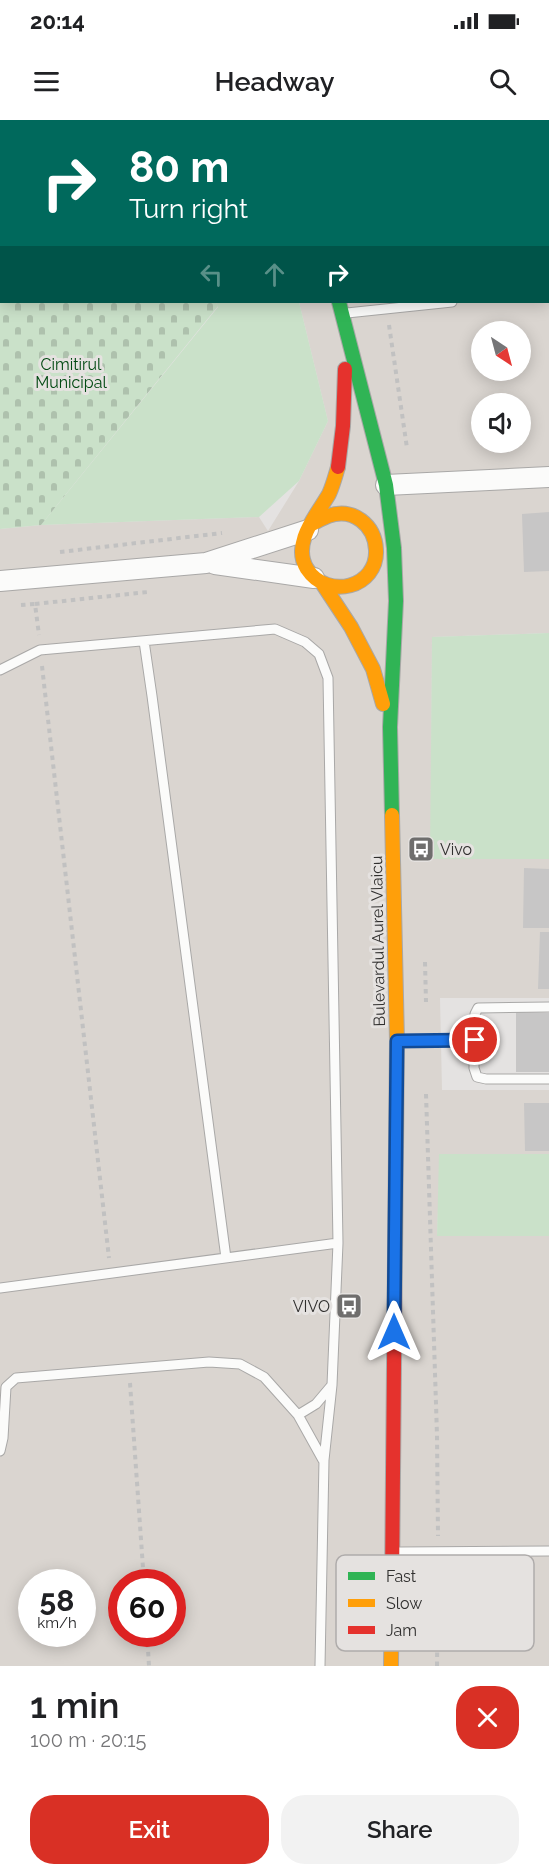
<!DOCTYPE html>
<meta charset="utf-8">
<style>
body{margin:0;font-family:Raleway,sans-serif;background:#f2f2f2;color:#202124;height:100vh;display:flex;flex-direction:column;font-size:22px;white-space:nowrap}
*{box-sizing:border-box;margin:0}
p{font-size:20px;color:#757577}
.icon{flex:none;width:33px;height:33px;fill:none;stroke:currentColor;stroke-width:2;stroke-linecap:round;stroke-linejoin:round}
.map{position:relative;height:1546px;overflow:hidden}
.side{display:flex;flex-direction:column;background:#fff;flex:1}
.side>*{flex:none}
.banner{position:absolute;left:0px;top:0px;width:549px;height:183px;box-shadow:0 3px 15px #0003;background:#00695c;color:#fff;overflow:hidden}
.needle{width:39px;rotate:144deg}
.controls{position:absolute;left:471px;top:201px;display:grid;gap:12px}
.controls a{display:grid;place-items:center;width:60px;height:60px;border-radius:50%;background:#fff;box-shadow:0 3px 15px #0003;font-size:30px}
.speed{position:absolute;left:18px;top:1449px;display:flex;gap:12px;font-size:30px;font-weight:700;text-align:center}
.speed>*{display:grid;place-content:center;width:78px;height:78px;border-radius:50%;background:#fff;box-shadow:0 3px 15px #0003;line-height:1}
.speed small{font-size:15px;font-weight:400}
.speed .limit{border:9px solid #d22;background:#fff;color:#111}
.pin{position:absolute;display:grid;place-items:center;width:51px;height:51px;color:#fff;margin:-26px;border:3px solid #fff;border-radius:50%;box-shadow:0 2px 6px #0007}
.me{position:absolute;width:66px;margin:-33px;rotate:0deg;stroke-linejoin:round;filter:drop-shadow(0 0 4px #0008)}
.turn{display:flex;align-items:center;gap:21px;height:126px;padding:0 30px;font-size:27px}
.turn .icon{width:78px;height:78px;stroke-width:2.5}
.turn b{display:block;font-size:42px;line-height:51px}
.lanes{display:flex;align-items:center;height:57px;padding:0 30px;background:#0003;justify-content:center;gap:30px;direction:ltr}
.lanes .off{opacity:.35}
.round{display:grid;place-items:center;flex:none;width:63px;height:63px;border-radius:24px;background:#f2f2f2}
.summary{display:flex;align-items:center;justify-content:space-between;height:102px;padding:0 30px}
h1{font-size:36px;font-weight:600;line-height:45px}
.button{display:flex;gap:12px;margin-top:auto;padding:12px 30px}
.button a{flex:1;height:69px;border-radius:24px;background:#d93025;color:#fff;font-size:24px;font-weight:600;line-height:69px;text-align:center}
.button a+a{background:#f2f2f2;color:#202124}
.status{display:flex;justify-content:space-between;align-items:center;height:42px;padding:0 30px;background:#fff;direction:ltr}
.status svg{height:16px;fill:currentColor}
header{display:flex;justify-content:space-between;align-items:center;height:78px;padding:0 30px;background:#fff;font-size:27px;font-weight:600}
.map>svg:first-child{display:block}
</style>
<div class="status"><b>20:14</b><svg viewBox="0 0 49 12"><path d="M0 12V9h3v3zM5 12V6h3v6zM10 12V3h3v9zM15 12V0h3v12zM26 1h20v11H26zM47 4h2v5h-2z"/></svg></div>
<header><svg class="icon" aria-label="menu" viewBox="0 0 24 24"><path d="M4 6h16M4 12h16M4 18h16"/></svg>Headway<svg class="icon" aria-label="search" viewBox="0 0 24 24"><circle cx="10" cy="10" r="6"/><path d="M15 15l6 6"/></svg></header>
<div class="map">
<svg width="549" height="1546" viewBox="0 0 549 1546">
<defs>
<pattern id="cemetery-stones" width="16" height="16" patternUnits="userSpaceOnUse" patternTransform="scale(1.5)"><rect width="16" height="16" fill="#cae1c9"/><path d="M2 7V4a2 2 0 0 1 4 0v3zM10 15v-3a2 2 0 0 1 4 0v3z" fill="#aec1ad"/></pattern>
</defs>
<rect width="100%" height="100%" fill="#e4e2e1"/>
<path fill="#dad5d0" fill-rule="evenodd" d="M548,150H549V513L432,517L431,739H549V878H440L442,970H549V1034H440L437,1116H549V1546H0V409L41,405L259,397L268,411L299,361L328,301L299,182H548ZM482,212H520V250H482ZM482,284H520V322H482ZM32,1462H82V1514H32ZM122,1462H172V1514H122Z"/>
<path fill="#cae1c9" d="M380,0H549V150H548V2H381Z
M216,182H299L328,301L299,361L259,397L41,405L218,187Z
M549,513V739H430L432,517Z
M439,1034H549V1116H437Z"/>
<path fill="url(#cemetery-stones)" d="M0,0H165L166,1L2,2V182H216L218,186L41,405L0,409Z"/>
<path fill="#c7c6c6" d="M549,392V451L524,452L522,394Z
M524,748L549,749V808H523Z
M540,812H549V869H538Z
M516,892L549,893V952H516Z
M524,983H549V1031H525Z"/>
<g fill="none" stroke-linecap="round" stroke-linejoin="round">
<defs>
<path id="lane" d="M319,2V0
M548,171H549
M347,193L452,182
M144,521L152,576L226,1138
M0,550L40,530L275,509L305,522L319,534L328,558L338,1123L332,1265L324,1340L320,1546
M549,887L478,888L475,894L474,948L477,957L486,959H549
M402,921L475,920
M0,1168L338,1123
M298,1295L316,1284L332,1265
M0,1331L3,1318L6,1267L16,1258L209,1242L240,1244L264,1257L298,1295L323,1340
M399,1432L549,1431"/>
<path id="street" d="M386,365L549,357
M215,444L314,458
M0,461L206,443L308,410"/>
<path id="fast" d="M339,182L386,365L394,428L396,481L390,607L392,695"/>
<path id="slow" d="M291,0V2
M312,404C317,401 323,398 328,396C353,387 375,405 376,430C378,467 328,481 307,449C291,423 317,395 329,374C333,365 335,357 338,347
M322,463L351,507L373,549L383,584
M392,695L397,921L395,1137
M391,1546L392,1462"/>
<path id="jam" d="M338,347L343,306L345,249
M392,1462L395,1137"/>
</defs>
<use href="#lane" stroke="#a9a8a7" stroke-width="11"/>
<use href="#street" stroke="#a9a8a7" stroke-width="22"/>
<use href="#fast" stroke="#a9a8a7" stroke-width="16"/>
<use href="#slow" stroke="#a9a8a7" stroke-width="16"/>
<use href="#jam" stroke="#a9a8a7" stroke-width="16"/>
<path stroke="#c1c1c1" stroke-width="4" stroke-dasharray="4.5 4.5" stroke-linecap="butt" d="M130,0L131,2
M357,0V2
M0,129L2,128
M389,205L407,328
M60,432L222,413
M35,484L148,472
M21,485L35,484L39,515
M42,546L109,1138
M425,842L426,882
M426,974L437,1315L438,1416
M130,1263L144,1462
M147,1514L149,1546
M437,1546L438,1448"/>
<use href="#lane" stroke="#fbfbfa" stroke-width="9"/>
<use href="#street" stroke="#fbfbfa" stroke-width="20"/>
<use href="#fast" stroke="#30b455" stroke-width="14"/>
<use href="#slow" stroke="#ff9f0a" stroke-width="14"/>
<use href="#jam" stroke="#e5322d" stroke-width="14"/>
</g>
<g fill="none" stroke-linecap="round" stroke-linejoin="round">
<defs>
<path id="route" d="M394,1212L397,921L475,920"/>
</defs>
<use href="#route" stroke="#114b97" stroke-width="15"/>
<use href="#route" stroke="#1a73e8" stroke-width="10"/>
</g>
<defs>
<symbol id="bus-square" viewBox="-11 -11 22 22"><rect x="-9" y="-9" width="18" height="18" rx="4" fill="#6f6e6d" stroke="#e5e2e0"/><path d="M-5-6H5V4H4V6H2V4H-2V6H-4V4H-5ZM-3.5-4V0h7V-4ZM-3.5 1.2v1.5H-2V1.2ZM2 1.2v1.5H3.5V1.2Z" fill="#fff"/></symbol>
</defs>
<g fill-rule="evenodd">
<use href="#bus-square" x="406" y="714" width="30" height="30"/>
<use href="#bus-square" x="334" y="1171" width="30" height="30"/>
</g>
<g text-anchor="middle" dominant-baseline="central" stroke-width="6" stroke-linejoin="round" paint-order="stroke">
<g font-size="16" fill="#004911" stroke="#e5e2e0">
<text x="71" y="244">Cimitirul<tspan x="71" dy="18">Municipal</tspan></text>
</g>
<g font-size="16" fill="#302f2e" stroke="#e5e2e0" text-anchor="start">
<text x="440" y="729">Vivo</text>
<text x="330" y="1186" text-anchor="end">VIVO</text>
</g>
<g font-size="16" fill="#302f2e" stroke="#e5e2e0">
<text transform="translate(378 821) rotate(-91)">Bulevardul Aurel Vlaicu</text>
</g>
</g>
<rect x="336" y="1435" width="198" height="96" rx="9" fill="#e5e2e0" stroke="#afacab" stroke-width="1.5"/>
<rect x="348" y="1452" width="27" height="8" fill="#30b455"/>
<rect x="348" y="1479" width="27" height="8" fill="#ff9f0a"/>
<rect x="348" y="1506" width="27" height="8" fill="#e5322d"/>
<g font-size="16" fill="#302f2e">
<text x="386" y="1462">Fast</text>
<text x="386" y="1489">Slow</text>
<text x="386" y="1516">Jam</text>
</g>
</svg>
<div class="controls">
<a><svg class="needle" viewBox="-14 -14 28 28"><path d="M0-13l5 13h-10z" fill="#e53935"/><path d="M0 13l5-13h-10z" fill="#757577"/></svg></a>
<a><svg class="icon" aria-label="sound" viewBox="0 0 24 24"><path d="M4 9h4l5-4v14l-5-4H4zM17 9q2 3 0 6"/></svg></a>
</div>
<div class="speed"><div>58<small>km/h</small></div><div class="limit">60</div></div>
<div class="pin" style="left:475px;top:920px;background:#d93025"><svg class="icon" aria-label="arrive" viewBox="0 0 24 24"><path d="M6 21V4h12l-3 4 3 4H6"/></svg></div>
<svg class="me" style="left:394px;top:1212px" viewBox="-20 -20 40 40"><path d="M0-17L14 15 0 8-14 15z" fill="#1a73e8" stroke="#fff" stroke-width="4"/></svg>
<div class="banner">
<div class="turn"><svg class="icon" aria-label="right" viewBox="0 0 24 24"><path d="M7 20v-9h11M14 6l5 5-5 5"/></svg><div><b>80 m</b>Turn right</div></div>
<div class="lanes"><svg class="icon off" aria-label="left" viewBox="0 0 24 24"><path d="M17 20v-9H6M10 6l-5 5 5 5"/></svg><svg class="icon off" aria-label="ahead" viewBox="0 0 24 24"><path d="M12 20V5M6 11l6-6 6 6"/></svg><svg class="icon" aria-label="right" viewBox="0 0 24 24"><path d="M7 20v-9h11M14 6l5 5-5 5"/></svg></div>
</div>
</div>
<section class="side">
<div class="summary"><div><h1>1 min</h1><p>100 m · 20:15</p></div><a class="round" style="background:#d93025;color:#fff"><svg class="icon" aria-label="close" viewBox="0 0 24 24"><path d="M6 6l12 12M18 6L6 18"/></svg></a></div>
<div class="button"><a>Exit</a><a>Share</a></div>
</section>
